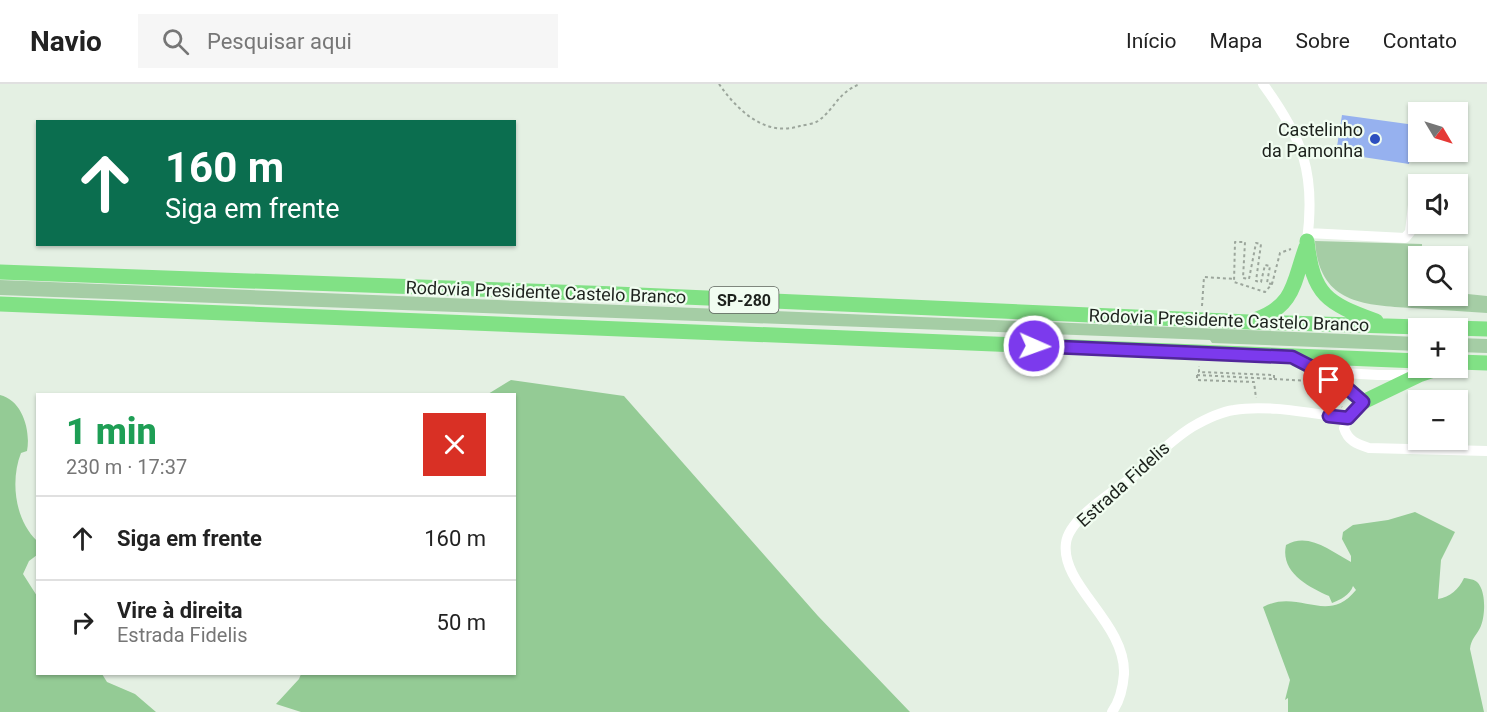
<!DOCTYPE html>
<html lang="pt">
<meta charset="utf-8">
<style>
body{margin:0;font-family:Roboto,sans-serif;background:#f6f6f6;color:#222;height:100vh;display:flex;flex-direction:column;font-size:22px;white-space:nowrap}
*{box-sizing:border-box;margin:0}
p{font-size:20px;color:#767676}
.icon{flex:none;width:33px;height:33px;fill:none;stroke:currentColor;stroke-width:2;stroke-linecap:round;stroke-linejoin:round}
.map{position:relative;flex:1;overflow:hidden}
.panel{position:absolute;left:36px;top:309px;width:480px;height:282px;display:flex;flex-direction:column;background:#fff;border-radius:0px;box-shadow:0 2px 4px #0004}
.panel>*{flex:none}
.banner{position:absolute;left:36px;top:36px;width:480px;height:126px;border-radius:0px;box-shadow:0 2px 4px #0004;background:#0b6e4f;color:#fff;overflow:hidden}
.needle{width:39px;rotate:128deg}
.buttons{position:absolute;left:1408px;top:18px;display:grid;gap:12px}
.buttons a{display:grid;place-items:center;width:60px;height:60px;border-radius:0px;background:#fff;box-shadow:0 2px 4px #0004;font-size:30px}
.pin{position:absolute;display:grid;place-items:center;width:51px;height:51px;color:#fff;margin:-62px -26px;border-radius:50% 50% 50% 0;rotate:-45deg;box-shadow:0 0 6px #0007}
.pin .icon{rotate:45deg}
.me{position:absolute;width:66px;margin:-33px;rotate:92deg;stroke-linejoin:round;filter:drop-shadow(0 0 4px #0008)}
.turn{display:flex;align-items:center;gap:21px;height:126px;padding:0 30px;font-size:27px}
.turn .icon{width:78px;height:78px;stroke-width:2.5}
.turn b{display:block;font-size:42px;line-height:51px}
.round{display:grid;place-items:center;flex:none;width:63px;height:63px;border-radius:0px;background:#f6f6f6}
.head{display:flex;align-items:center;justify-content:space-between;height:102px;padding:0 30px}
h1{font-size:36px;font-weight:800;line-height:45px;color:#1e9e55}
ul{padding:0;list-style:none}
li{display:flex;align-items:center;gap:18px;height:84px;padding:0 30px;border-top:2px solid #e0e0e0}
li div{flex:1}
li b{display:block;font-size:22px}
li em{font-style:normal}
header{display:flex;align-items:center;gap:36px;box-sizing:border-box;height:84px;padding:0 30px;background:#fff;border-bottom:2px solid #e0e0e0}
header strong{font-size:28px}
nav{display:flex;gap:33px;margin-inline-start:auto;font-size:21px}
.search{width:420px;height:54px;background:#f6f6f6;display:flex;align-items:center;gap:15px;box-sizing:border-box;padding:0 21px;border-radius:0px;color:#767676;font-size:22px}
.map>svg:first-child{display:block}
</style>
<header>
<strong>Navio</strong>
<div class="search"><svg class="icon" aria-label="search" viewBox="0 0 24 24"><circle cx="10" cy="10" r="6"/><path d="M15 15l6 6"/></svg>Pesquisar aqui</div>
<nav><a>Início</a><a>Mapa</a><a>Sobre</a><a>Contato</a></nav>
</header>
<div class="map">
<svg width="1487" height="628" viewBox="0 0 1487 628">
<rect width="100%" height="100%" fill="#e4f0e3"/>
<path fill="#a5cda5" d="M1315,157L1422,160V172H1419V212H1458V209L1487,212V229C1462,227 1437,226 1412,224C1362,221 1319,219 1315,157Z
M0,196L1419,253V267L1212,259L1210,256L0,211Z
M1458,254L1487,255V269L1458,268Z"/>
<path fill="#94cb95" d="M511,296L624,312L818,532L910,628H301L276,620L299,595L301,590H514V310H488Z
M0,311C22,316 31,346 27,367L21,369C10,397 15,436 37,457V471L29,477L23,490L37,512L38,590H102L107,598L135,610L156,628H0Z
M1415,428L1455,448L1441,476L1438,515C1450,513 1459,505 1464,494C1470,495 1477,495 1480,502C1486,512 1485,534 1480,544C1476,552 1471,555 1470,565L1484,628H1288V614L1285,616L1290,596L1263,523C1299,504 1327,542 1356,506L1353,502C1350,511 1340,516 1332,519L1329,512C1308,503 1280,488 1286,461C1309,448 1330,467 1351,478V472L1342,455L1343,448L1353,441L1388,436Z"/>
<path fill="#96b1ef" d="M1342,31L1415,41L1409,80L1336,69Z"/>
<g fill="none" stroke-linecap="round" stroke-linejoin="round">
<path stroke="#9ca69c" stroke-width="2" stroke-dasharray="3 3" stroke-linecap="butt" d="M719,0C738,27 765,53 800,42C805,41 813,40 818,37C835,25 837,9 860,0
M1272,200L1267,199L1270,182L1265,181L1261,198L1256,197L1261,160L1256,159L1249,195L1243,194L1245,158H1235L1234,198L1265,208L1272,200L1280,169L1291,165
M1202,222L1204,193L1235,195
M1197,291L1274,295V291L1199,288V282
M1197,291V296L1254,298L1256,314
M1274,295L1310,297
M1320,302L1342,323"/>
<path stroke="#fff" stroke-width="10" d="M1263,0C1303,55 1316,89 1307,157
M1308,149L1405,154L1410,148L1414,112
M1326,288L1378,291H1415
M1348,334L1344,344C1348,357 1357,360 1369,364L1487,367
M1112,628C1120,617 1123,603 1124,590C1126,539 1060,501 1066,459C1069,433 1117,406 1136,390C1154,374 1171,356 1192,343C1204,336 1220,328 1234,326C1268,320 1313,330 1348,334L1363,318"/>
<path stroke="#81e185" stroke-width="15" d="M1307,157C1313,212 1327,219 1376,237
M0,188L616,210L1249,238L1487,245
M0,220L1419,277
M1257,235C1295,221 1293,199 1306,163
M1296,275L1339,297L1363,318L1419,291L1440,284
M1458,278L1487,279"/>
</g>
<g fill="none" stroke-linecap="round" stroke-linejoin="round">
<defs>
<path id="route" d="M1034,262L1292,273L1339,297L1363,318L1348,334L1329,332"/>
</defs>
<use href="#route" stroke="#51269a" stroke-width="15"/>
<use href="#route" stroke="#7c3aed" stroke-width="10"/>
</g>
<circle fill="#2c4fbf" stroke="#f1fdf1" stroke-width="2" cx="1375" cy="55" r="6"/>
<g text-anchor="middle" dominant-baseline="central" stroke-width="4.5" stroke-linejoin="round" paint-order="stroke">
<rect fill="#f1fdf1" stroke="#5d645d" stroke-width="1.5" x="709.5" y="203" width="69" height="26" rx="4.5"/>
<g font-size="16" font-weight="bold" fill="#1d221d">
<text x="744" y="216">SP-280</text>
</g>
<g font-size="18" fill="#1d221d" stroke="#f1fdf1" text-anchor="end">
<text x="1363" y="45">Castelinho<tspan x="1363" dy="21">da Pamonha</tspan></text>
</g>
<g font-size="18" fill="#1d221d" stroke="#f1fdf1">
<text transform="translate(546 208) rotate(2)">Rodovia Presidente Castelo Branco</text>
<text transform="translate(1229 236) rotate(2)">Rodovia Presidente Castelo Branco</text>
<text transform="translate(1123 400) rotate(-42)">Estrada Fidelis</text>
</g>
</g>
</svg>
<div class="buttons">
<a><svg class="needle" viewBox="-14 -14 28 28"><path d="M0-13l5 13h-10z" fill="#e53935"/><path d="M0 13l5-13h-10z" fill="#767676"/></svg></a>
<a><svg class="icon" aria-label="sound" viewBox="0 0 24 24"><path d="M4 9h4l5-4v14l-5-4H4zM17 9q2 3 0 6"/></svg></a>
<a><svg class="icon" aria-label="search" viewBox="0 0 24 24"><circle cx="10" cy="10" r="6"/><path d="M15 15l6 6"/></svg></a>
<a>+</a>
<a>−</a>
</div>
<div class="pin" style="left:1329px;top:332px;background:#d93025"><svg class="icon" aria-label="arrive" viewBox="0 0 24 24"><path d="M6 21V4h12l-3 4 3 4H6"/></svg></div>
<svg class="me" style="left:1034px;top:262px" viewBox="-20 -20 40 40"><circle r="17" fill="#7c3aed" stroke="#fff" stroke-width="3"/><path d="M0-11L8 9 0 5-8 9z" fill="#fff"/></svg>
<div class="banner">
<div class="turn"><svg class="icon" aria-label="ahead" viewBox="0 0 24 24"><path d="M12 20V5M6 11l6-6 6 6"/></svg><div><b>160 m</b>Siga em frente</div></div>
</div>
<section class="panel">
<div class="head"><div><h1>1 min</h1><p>230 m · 17:37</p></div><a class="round" style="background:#d93025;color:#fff"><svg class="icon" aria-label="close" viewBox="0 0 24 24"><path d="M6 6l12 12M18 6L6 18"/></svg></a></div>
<ul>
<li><svg class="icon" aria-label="ahead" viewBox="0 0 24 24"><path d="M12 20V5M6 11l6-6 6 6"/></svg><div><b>Siga em frente</b></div><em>160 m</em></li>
<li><svg class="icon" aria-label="right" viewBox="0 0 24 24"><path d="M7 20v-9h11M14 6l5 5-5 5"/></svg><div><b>Vire à direita</b><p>Estrada Fidelis</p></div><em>50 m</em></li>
</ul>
</section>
</div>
